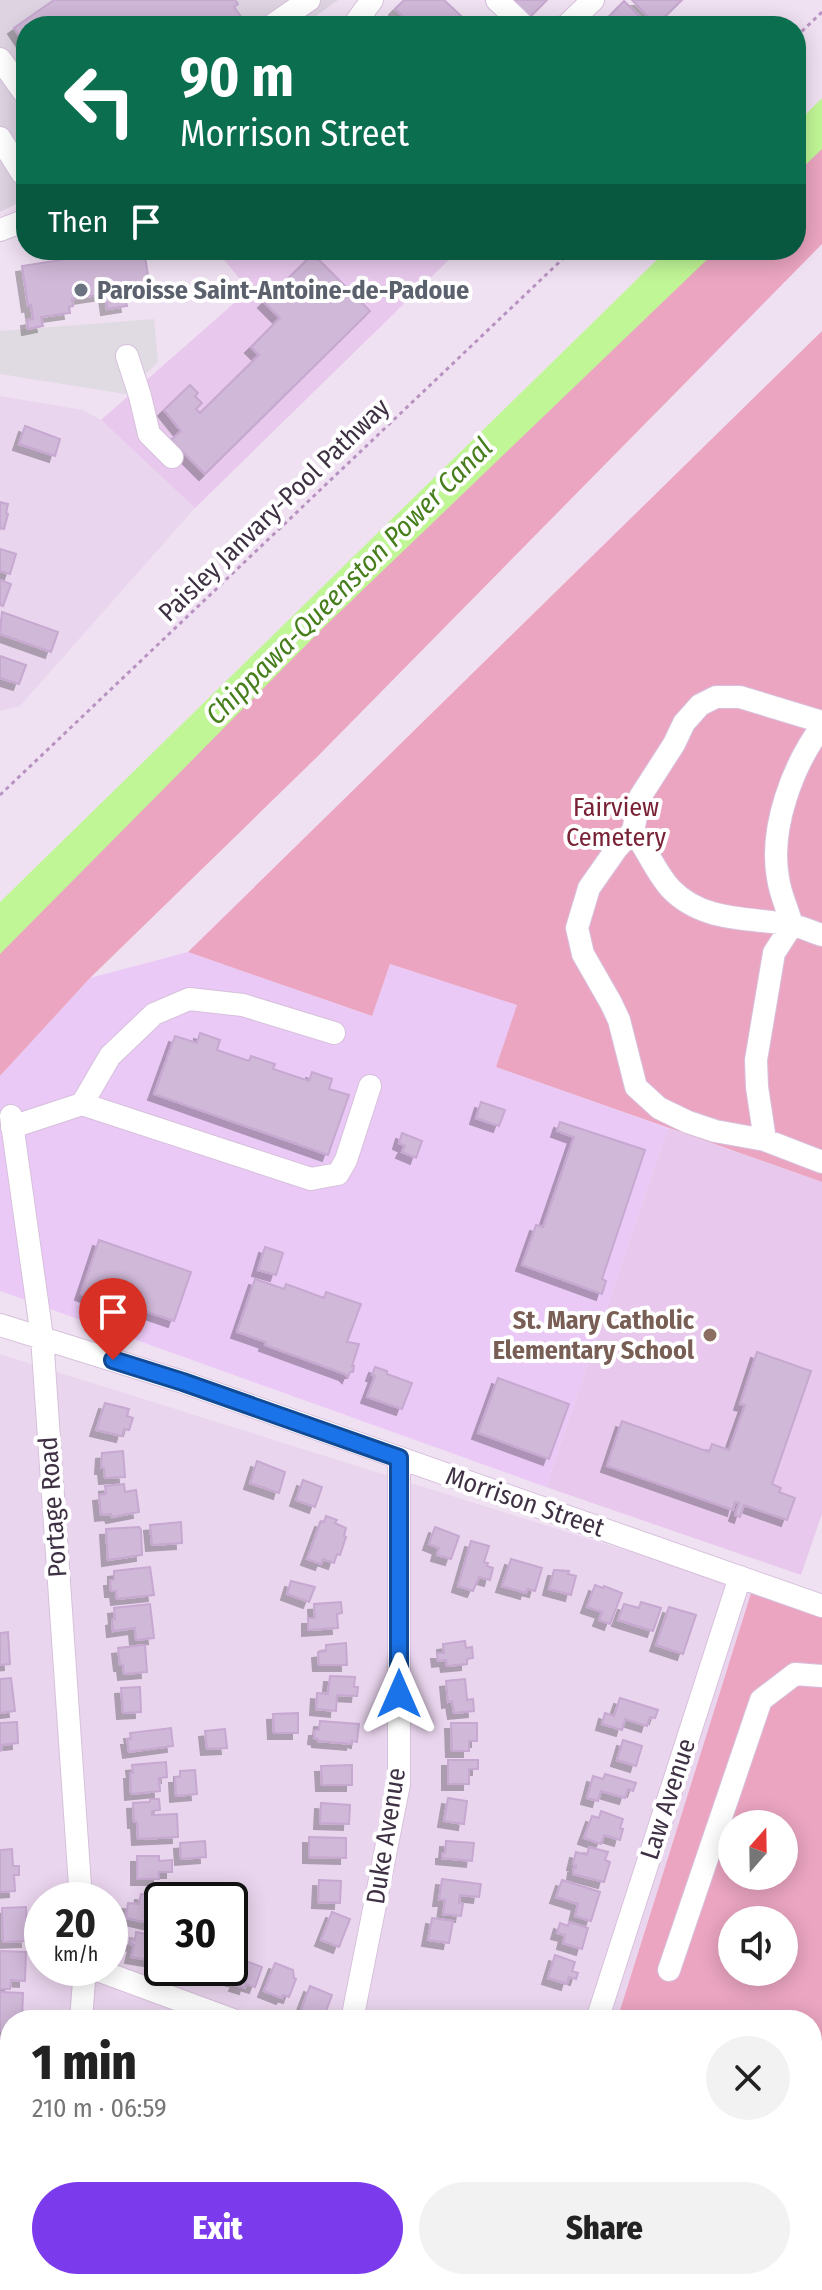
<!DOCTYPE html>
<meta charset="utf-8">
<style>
body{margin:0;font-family:"Fira Sans Condensed",sans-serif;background:#f2f2f2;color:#222;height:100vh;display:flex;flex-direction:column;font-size:30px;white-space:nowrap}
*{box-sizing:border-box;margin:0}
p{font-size:26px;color:#767676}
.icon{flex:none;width:44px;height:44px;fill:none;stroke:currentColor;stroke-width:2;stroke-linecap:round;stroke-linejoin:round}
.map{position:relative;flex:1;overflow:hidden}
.details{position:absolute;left:0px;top:2010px;width:822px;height:280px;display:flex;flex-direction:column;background:#fff;border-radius:32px 32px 0 0;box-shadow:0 4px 20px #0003}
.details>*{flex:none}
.guide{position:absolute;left:16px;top:16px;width:790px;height:244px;border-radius:32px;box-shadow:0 4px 20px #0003;background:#0b6e4f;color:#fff;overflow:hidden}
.needle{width:52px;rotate:20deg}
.controls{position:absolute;left:718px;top:1810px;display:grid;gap:16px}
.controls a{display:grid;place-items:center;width:80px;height:80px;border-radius:50%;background:#fff;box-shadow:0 4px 20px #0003;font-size:40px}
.speed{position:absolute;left:24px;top:1882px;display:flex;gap:16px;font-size:40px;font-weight:700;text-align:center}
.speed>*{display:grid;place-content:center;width:104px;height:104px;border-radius:50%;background:#fff;box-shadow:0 4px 20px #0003;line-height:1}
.speed small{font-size:20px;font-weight:400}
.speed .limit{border:4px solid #111;border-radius:12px;background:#fff;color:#111}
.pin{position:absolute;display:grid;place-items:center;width:68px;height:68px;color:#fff;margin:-82px -34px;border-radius:50% 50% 50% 0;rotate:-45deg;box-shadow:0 0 8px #0007}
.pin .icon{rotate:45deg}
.me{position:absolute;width:88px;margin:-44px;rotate:0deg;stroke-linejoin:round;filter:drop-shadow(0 0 6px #0008)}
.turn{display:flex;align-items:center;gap:28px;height:168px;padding:0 32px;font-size:36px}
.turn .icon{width:104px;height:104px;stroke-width:2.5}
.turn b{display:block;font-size:56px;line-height:68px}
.then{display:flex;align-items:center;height:76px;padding:0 32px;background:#0003;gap:16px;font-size:30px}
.round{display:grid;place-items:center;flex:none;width:84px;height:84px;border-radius:42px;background:#f2f2f2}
.summary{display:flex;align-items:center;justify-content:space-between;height:136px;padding:0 32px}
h1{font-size:48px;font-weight:800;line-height:60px}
.button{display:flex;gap:16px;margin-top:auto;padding:16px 32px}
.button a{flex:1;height:92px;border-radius:48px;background:#7c3aed;color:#fff;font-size:32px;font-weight:800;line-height:92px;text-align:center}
.button a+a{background:#f2f2f2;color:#222}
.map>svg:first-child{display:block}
</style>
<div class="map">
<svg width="822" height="2290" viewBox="0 0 822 2290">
<defs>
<filter id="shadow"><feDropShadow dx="-6" dy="6" stdDeviation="0" flood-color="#0004"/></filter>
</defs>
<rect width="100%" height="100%" fill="#f0e1f2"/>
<path fill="#ead5ee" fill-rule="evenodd" d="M0,396L83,410L101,420L195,508L20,706L0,711Z
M0,1354L752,1590L617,2020H10V2280H812V2245L822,2248V2290H0ZM42,1900H110V1968H42ZM162,1900H230V1968H162Z"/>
<path fill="#ebc9f7" d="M188,952L371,1016L390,964L518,1005L496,1067L668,1128L546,1487L0,1291V1076L90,978Z"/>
<path fill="#ddd3e1" d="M0,0H338L302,26H26V199L0,212Z"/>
<path fill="#e8c9ed" d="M216,250H459L195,508L101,420L249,290Z
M668,1128L822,1182V1514L801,1575L546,1487Z"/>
<path fill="#eba5c1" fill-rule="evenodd" d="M822,136V244L317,757L90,978L0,1076V936L705,250H796V161Z
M822,331V1182L496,1067L517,1005L390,964L372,1016L188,952Z
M752,1590L822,1616V2248L812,2245V2020H617ZM732,1824H784V1876H732ZM732,1920H784V1972H732Z"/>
<path fill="#e0dae2" d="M154,319L158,362L125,394L0,374V331Z"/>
<path fill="#c1f696" d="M822,98V149L796,174V124Z
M667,250H717L322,629L0,954V902Z"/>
<path fill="#d0b8d8" stroke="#c6a8d0" stroke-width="2" filter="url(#shadow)" d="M54,0H235L238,4L234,7L248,26H26V46L14,28Z
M404,0H444L472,26H414L395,9Z
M510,0H547L528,19Z
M632,0H682L656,25Z
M624,1L649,26H600Z
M98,250H144L150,288L124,292L127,306L107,309L105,294L72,299L73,306L69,307L70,313L41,317L43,326L28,329L27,320L33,319L31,305L28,306L22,266L99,254Z
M313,254L370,311L205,474L171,440L181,431L164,410L190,385L198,393L195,396L202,403L196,409L200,413L259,355L251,347L280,318L264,302Z
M25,426L60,439L55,456L19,444Z
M0,502L8,504L6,513L8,514L4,529L0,528Z
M0,549L16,554L10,574L0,571Z
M0,580L11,584L3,606L0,605Z
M2,612L58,632L51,652L0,634Z
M0,656L26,665L19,684L0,678Z
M200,1033L220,1040L217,1050L249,1061L251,1056L275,1064L273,1069L309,1081L312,1072L332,1079L329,1089L349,1095L328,1155L154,1094L175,1036L197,1043Z
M481,1102L505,1110L499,1126L476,1118Z
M560,1122L645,1150L602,1279L606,1281L602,1294L522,1265L536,1225L543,1227L574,1137L557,1131Z
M402,1133L422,1141L416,1158L402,1152L405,1146L399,1143Z
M99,1240L191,1272L174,1321L104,1297L102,1302L81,1294Z
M265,1247L283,1253L276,1275L258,1270Z
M255,1279L284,1289L286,1284L324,1298L326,1292L361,1304L347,1342L359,1344L352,1366H354L353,1372H350L348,1377L345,1374L265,1345L266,1342L237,1332Z
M757,1352L811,1371L772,1484L781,1488L779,1492L795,1498L787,1520L744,1505L740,1517L735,1515L739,1503L735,1502L733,1510L607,1466L622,1421L709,1452L712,1444L729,1450L745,1405L740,1404Z
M375,1367L387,1371V1374L412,1383L402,1409L367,1397L375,1376L372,1375Z
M498,1378L569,1404L549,1459L478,1433Z
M105,1403L129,1409L127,1416L133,1418L129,1430L124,1429L122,1436L96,1430Z
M123,1451L125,1477L105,1478L104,1468H101L102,1453Z
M257,1461L285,1472L279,1493L250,1483Z
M303,1480L322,1487L315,1507L296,1500Z
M124,1484L125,1492L136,1490L139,1512L112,1517L111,1514L101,1515L99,1495L106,1494L105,1486Z
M326,1516L337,1520L335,1523L346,1528L344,1536L346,1537L340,1555L337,1554L334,1563L323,1559L321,1564L307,1559L321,1521L324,1522Z
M181,1522L182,1543L152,1545L150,1525Z
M139,1527L141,1530L142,1555L108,1560L106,1529Z
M435,1527L459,1536L451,1559L437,1555L439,1548L429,1544Z
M471,1541L489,1546L484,1562L488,1563L487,1566L493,1568L490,1580L479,1577L473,1591L458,1586Z
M511,1559L542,1568L535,1591L527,1589L526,1593L502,1586Z
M150,1567L154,1595L117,1599L116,1591H111L110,1580H114V1571Z
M554,1570L569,1571L568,1574L576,1576L571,1595L549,1589Z
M291,1581L315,1587L309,1602L287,1594Z
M595,1585L603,1588L604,1586L622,1593L610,1624L599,1620L602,1612L587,1607Z
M341,1602L342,1613L337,1614L338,1628L308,1630V1618H315L314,1604Z
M641,1602L661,1608L653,1631L618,1620L624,1604L639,1608Z
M150,1604L154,1638L136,1640L135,1628L113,1631L112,1620L115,1619L114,1608Z
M669,1607L696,1615L683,1654L656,1645Z
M8,1632L10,1664L0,1665V1633Z
M465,1641L466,1648L472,1647L473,1658L467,1659V1664L447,1666L446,1660L438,1661L437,1653H444L443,1644Z
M346,1643L347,1665H319L318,1652L326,1651V1645Z
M145,1645L147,1672L124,1674L123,1665H120L118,1648Z
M330,1676L355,1677L354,1687H358L357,1696L337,1695L336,1711L316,1709L317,1693L328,1694Z
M11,1678L15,1711L0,1713V1679Z
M465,1679L467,1700L473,1699L474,1711L454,1713L452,1701L448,1702L446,1681Z
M140,1687L141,1712L123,1713L121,1688Z
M620,1698L658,1710L655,1718L650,1717L647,1726L625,1719L622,1730L602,1724L605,1713L614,1716Z
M298,1713V1733H274L273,1714Z
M320,1721L359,1724L357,1742L352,1741V1744L318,1741V1739L314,1738L315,1730H319Z
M17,1722L18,1743L1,1745L2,1750L0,1751V1723Z
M451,1723H477V1741H469V1751H452Z
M171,1728L173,1746L129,1752L127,1739H131L130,1733Z
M225,1729L227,1748L207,1749L205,1731Z
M623,1740L642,1746L636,1766L617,1760Z
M448,1760H478V1769H469V1784H448Z
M166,1762L167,1777L159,1778L160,1791L131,1794L130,1773H133L132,1765Z
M352,1765V1785H322L321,1766Z
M195,1770L197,1794L176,1796L175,1777H180V1771Z
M605,1774L636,1783L633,1791L628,1789L625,1798L601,1791L598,1801L587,1798L593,1776L603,1779Z
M448,1798L467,1801L464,1824L444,1821Z
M150,1799H159L160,1810L152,1811V1815L177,1814L178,1837L138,1839L137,1822H134L133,1803L150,1802Z
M321,1803L350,1805L349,1824L320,1823Z
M601,1811L623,1819L620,1828L623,1829L620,1840L604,1835L601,1844L584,1838L592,1816L599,1818Z
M309,1837L346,1838V1858L309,1857Z
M205,1841L206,1857L181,1859L180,1843Z
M446,1841L474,1843L472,1861L442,1858V1853H445Z
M589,1847L608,1852L605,1860L610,1862L604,1882L573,1874L574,1867L576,1868V1865L573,1864L576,1852L587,1855Z
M12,1849L13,1866H19V1875H14L15,1891L0,1892V1850Z
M137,1856H159V1861L172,1860V1872H159V1879H137Z
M442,1879L481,1884L479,1897L460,1895L459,1903L463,1904L461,1916L443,1914L445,1900H439Z
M319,1880L341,1881L340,1903L318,1902Z
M562,1880L600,1892L591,1921L575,1916L578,1904L556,1897Z
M176,1885L196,1888L194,1900H173Z
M141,1894L170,1898L162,1900V1926L126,1918L128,1903L139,1904Z
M26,1907L27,1941L3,1942L2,1908Z
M332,1912L350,1919L339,1947L321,1940Z
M432,1918L453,1921L449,1943L428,1940Z
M569,1922L588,1928L582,1949L563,1943L565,1935L557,1933L560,1923L568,1926Z
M136,1932L155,1936L150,1960L131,1957L134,1945L130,1944L131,1939L135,1940Z
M0,1951L26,1952L25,1981L11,1980L10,1989H0Z
M555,1955L575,1962L572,1971L578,1973L576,1979L569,1977L567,1984L548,1978Z
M237,1958L262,1967L255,1987L246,1984L245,1988L235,1985L237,1981L230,1979Z
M275,1963L293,1970L294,1978L296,1979L289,1997L283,1995L282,1998L264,1991Z
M310,1986L332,1995L323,2019L301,2010Z
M0,1992L23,1993L22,2020H10V2031H0Z
M404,2011L422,2016L421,2020H401Z
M0,2036L10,2037V2074L0,2073Z
M0,2088L10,2089V2124L0,2123Z
M0,2133L10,2134L9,2152H6L5,2164H0Z
M209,2280H238L235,2290H205Z
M326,2280H343L358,2285L360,2280H365L381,2285L379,2290H319Z
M645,2280H676L670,2290H642Z
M746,2280H763L774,2284L772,2287L779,2290H749L751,2284L745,2282Z"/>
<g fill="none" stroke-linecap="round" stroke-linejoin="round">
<defs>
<path id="minor" d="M497,0L524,26
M271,26L309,0
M353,26L372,0
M566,26L593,0
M0,59L26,95
M0,138L22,173L26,169
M0,230L26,220
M127,356L140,396L149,434L172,457
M822,722L740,697H716L700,705L684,723L674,744L640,797L633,831L617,848L589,888L577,928L583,954L611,1003L619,1020L636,1087L659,1108L688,1122L715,1131L765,1140L822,1162
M633,831C647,849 655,871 670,888C703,923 750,917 792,925C802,927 812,932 822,935
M82,1104L311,1179L338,1174L346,1160L370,1086
M11,1116L42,1337L81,1900
M12,1127L82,1104L110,1056L154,1014L189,999L243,1005L334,1033
M765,1140L757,1087L756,1060L774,953L792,925C788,910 780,894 778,878C769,828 793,765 822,726
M0,1325L183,1382L822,1606
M92,1968L233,2020
M669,1970L761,1700L795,1674L822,1676
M81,2020L85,1968
M352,2020L399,1784V1458
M597,2020L740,1577
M0,2196L10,2198
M812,2260L822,2264
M71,2280L97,2290
M54,2290L55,2280
M275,2290L278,2280
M820,2290L822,2284"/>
</defs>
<use href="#minor" stroke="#d7c0dc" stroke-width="24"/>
<path stroke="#b893c1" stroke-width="3" stroke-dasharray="4 4" stroke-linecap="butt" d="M796,37L822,12
M0,795L572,250"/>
<use href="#minor" stroke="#fff" stroke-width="22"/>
</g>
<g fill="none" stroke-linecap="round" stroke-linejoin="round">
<defs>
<path id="route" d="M113,1360L183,1382L399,1458V1694"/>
</defs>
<use href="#route" stroke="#114b97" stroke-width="20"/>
<use href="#route" stroke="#1a73e8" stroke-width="14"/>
</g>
<circle fill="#6b7280" stroke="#fff" stroke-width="3" cx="81" cy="290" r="8"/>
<circle fill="#8d6e63" stroke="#fff" stroke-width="3" cx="710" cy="1335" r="8"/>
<g text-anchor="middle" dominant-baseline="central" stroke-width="8" stroke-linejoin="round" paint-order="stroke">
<g font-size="26" font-weight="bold" fill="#5b616d" stroke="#fff" text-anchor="start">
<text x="97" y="290">Paroisse Saint-Antoine-de-Padoue</text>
</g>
<g font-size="26" fill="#3f3144" stroke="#fff">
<text transform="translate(274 510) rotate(-44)">Paisley Janvary-Pool Pathway</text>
<text transform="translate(525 1502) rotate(19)">Morrison Street</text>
<text transform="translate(53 1507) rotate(-94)">Portage Road</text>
<text transform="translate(668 1799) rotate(-72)">Law Avenue</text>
<text transform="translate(386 1836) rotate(-81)">Duke Avenue</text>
</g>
<g font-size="26" fill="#792135" stroke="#fff">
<text x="616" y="807">Fairview<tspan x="616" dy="30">Cemetery</tspan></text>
</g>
<g font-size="26" font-weight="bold" fill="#785e54" stroke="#fff" text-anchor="end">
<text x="694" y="1320">St. Mary Catholic<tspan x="694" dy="30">Elementary School</tspan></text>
</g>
<g font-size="28" font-style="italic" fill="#467e1c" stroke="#fff">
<text transform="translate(349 581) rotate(-45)">Chippawa-Queenston Power Canal</text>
</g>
</g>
</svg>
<div class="controls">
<a><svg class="needle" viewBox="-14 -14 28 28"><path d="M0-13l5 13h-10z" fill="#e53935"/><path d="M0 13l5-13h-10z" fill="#767676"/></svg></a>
<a><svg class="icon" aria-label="sound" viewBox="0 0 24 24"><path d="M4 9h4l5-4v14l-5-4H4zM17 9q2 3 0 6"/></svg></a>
</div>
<div class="speed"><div>20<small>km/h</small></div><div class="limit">30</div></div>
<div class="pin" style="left:113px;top:1360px;background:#d93025"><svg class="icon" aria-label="arrive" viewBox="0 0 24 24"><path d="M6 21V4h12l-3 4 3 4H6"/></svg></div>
<svg class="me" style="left:399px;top:1694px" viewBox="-20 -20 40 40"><path d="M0-17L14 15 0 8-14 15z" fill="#1a73e8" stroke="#fff" stroke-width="4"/></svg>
<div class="guide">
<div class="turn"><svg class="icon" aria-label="left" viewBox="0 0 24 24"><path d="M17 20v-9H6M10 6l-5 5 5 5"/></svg><div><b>90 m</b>Morrison Street</div></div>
<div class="then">Then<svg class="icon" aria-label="arrive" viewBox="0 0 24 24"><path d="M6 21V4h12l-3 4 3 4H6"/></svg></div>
</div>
<section class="details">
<div class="summary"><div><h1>1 min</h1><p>210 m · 06:59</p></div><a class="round"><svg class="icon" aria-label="close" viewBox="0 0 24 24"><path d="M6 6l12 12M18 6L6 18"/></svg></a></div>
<div class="button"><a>Exit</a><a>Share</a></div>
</section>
</div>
